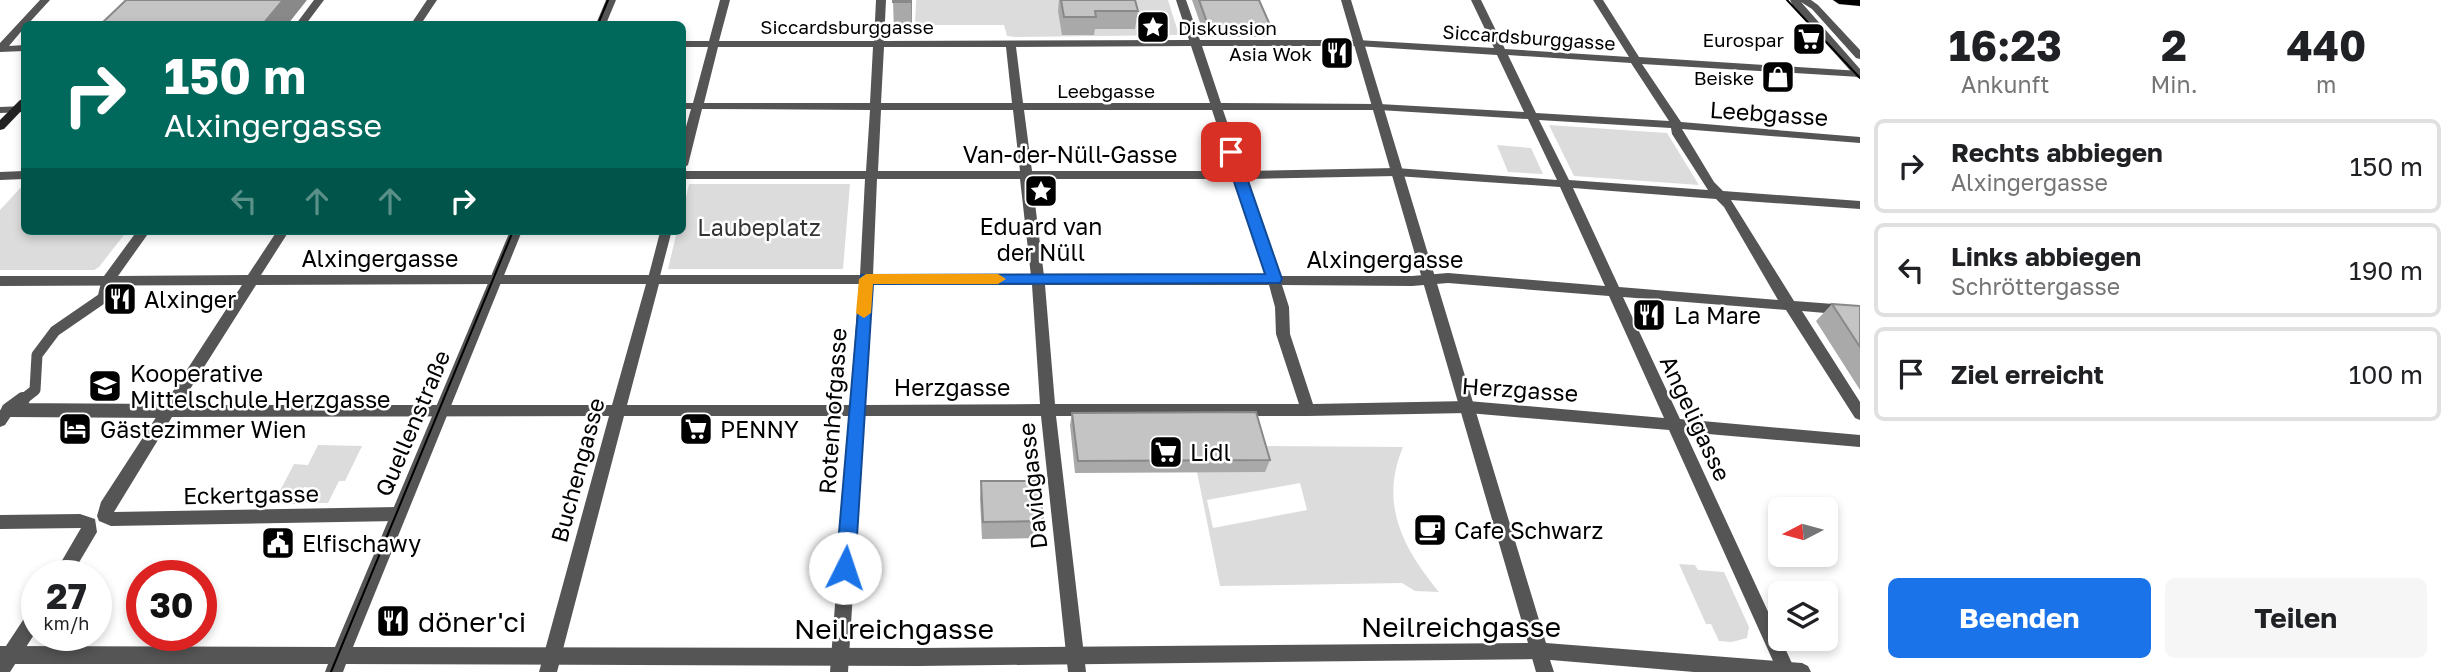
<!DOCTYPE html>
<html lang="de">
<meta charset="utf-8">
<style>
body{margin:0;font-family:"Golos Text",sans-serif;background:#f6f6f6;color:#202124;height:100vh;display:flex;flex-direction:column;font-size:26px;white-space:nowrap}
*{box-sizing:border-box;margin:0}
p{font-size:23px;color:#757577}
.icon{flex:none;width:38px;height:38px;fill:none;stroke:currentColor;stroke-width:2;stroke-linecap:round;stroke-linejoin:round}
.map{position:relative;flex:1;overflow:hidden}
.side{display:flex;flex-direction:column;background:#fff;width:595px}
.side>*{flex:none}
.banner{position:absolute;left:21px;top:21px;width:665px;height:214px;border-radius:10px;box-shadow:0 4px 10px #0003;background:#00695c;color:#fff;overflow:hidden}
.needle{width:46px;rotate:264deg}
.controls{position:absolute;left:1768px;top:497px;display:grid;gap:14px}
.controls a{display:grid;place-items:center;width:70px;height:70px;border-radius:10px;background:#fff;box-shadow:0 4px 10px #0003;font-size:35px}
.speed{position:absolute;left:21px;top:560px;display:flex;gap:14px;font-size:35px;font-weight:700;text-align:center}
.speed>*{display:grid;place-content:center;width:91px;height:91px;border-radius:50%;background:#fff;box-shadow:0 4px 10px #0003;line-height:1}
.speed small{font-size:18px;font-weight:400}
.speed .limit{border:10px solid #d22;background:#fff;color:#111}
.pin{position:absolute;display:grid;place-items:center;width:60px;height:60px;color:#fff;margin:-30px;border-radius:14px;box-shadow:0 4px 10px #0006}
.me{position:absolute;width:77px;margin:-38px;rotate:4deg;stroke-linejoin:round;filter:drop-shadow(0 0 5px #0008)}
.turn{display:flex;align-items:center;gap:24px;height:147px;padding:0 28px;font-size:32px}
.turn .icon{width:91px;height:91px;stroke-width:2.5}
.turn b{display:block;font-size:49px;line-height:60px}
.lanes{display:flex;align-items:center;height:66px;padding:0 28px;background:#0003;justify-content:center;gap:35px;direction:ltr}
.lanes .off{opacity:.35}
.eta{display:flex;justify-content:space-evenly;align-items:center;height:119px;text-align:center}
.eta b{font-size:42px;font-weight:700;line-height:49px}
.action{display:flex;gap:14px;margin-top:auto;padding:14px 28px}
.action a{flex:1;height:80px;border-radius:10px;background:#1a73e8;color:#fff;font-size:28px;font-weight:700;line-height:80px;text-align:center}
.action a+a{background:#f6f6f6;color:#202124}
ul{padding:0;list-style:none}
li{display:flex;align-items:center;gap:21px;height:94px;margin:0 14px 10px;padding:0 14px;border:4px solid #e0e0e0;border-radius:10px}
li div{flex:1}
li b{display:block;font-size:26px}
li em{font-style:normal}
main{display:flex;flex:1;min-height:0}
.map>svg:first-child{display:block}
</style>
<main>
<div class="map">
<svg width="1860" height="672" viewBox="0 0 1860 672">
<rect width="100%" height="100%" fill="#fff"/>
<path fill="#dcdcdc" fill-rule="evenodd" d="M916,0H1168L1179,35L1015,37L1007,36L1004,25H915Z
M1549,125L1667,133L1699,185L1574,176Z
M1497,145L1531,148L1543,174L1508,172Z
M24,184V231H127L99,267L94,270H0V210Z
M689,184H850L843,269H668L677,231H682L683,211Z
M318,445L362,446L345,481H339L328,503H305L313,488L304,487L295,504H273L294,464L308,465Z
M1258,446L1403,447C1379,504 1403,548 1439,592L1415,591L1402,583L1220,586L1197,472ZM1300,483L1307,510L1213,528L1207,500Z
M1679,564L1695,565L1698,570L1724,572L1749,627L1747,638L1732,642L1719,641L1711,624H1706Z"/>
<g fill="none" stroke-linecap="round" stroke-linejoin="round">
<defs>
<path id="primary" d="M1833,0H1860V6L1839,4Z"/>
</defs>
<use href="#primary" stroke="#dbdbdb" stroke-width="1"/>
<path stroke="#555" stroke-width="11" d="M653,281L666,231
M21,401L35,390L37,355L55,331L103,298L107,281"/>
<path stroke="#555" stroke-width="14" d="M8,410L23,399
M9,410L168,411"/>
<path fill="#555" fill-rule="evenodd" d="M40,0H50L28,24H24V28L9,46L24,45V51L0,52V43Z
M314,0H324L306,24H296Z
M427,0H437L421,24H411Z
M720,0H730L719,41H874L876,0H886L884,41L1189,40L1176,0H1186L1200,40H1357L1494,48L1471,0H1481L1505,49L1629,57L1593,0H1603L1639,57L1860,71V77L1642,64L1681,122L1860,137V143L1682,129L1714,182L1723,191L1860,201V209L1731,200L1794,301L1860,306V316L1802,311L1860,402V420L1855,418L1786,310L1623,297L1680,419L1860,435V447L1685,432L1796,672H1778L1669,430L1468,413L1308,416H1056L1086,672H1068L1041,416H864L848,672H830L849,416H624L557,672H539L609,416L172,417L114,512L398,507L404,509L406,514L404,519L398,521L111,526L99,521L97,516L101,502L242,285L0,286V276H104L137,231H150L118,276L248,275L277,231H289L261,275H860L865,179H682V171H866L870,110L702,109L688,165L682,169V141L691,109H682V103H693L708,47H682V41H709ZM1191,46L1210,103H1023L1016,47ZM1202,46H1357L1497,55L1524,112L1379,104L1221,103ZM718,47H873L870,103H704ZM884,47H1006L1012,103H881ZM1508,55L1631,63L1669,121L1536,113ZM881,110H1013L1020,171H878ZM1024,110H1212L1232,171H1032ZM1223,110H1379L1528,119L1557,180L1396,168L1244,171ZM1539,120L1671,128L1672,134L1708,190L1569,180ZM1396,176L1560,187L1605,286L1448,273L1412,276H1280L1247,179ZM877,179H1020L1031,276L873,275ZM1032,179H1235L1266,276H1044ZM1573,188L1716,199L1724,207L1778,300L1619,287ZM1448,283L1609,296L1664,418L1468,401L1313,404L1290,334L1289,307L1282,285L1412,286ZM496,284H646L612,405H180L256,285ZM659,284H859L850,405H627ZM872,284L1032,285L1040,404L865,405ZM1045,285H1269L1275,307L1276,334L1299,404H1055Z
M24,106V112L0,113V107Z
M24,171V179L0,180V172Z
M8,404L13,406L15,410L5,425L0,427V410Z
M80,514L95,519L97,532L71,576H53L81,528L0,529V515Z
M37,606V630L10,672H0V655L31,608Z
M1539,643L1545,645L1554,672H1536L1530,651L1533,645Z"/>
<path fill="#555" fill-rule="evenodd" d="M606,0H616L606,24H596Z
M1341,0H1351L1546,643L1802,663L1808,666L1811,672H1694L1539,659L918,666L346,664L343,672H325L328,664H0V646L335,647L510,231H522L353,647L918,648L1528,643Z
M1790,0H1811L1818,5L1860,50V59L1856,58L1812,9L1801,2L1860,69V78L1856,77L1794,8Z"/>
<path fill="#222" fill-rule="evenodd" d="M24,99V108L4,129L0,130V120L20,100Z"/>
<use href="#primary" fill="#000" fill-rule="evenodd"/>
<path stroke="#000" stroke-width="2" d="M1787,0L1860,78
M598,24L608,0
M331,672L513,231"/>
</g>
<path fill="#a9a9a9" d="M893,0H912V33H894Z
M1059,0H1135L1138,11L1135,29H1095L1094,35H1062L1058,11Z
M1192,0H1259L1270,25L1267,37H1205Z
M1832,304L1860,306V390L1816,321Z
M1072,413L1270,460L1265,472L1075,473L1070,425Z
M981,481L1043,521L1041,538L982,539L980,499Z"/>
<path fill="#898989" d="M283,0H307L288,24H263Z
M911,0H912V33L911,2Z"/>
<path fill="#c4c4c4" stroke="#898989" stroke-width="2" d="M126,0H283L263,24H101Z
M893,0H911V2H893Z
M1061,0H1135L1138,11H1095L1096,17H1064Z
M1199,0H1259L1270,25H1208Z
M1832,304L1860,306V347Z
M1256,412L1270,460L1078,461L1072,413Z
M981,481H1039L1043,521L983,522Z"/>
<path fill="#1a73e8" stroke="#114b97" stroke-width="2" d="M1231,148L1238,152L1282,279L1280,283L873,284L855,568L852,574L845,576L839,574L836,568L861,275L1265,274L1224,152Z"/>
<path fill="#f59e0b" d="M866,274H998L1006,279L998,284H873L871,313L864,318L856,313L859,279Z"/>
<defs>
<symbol id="sight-square" viewBox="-11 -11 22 22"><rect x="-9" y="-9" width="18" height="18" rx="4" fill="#000" stroke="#fff"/><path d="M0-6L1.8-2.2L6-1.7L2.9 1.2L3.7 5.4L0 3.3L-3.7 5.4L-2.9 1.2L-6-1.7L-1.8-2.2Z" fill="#fff"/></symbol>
<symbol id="supermarket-square" viewBox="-11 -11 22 22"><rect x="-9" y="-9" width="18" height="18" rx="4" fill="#000" stroke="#fff"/><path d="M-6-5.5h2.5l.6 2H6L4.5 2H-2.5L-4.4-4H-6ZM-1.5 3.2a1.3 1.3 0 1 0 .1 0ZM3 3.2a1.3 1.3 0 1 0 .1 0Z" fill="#fff"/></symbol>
<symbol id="restaurant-square" viewBox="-11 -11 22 22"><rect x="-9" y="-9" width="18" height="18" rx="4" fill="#000" stroke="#fff"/><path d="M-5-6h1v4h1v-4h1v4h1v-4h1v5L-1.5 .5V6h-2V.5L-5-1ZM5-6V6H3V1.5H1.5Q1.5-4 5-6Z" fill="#fff"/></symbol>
<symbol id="shop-square" viewBox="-11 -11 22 22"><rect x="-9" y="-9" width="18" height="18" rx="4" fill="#000" stroke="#fff"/><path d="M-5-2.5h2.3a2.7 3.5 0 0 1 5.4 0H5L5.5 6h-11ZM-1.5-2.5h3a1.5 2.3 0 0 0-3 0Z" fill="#fff"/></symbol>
<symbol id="school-square" viewBox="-11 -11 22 22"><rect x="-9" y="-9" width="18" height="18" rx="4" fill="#000" stroke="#fff"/><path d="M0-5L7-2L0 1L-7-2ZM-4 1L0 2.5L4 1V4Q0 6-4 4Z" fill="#fff"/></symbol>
<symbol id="hotel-square" viewBox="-11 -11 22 22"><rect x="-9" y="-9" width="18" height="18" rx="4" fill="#000" stroke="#fff"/><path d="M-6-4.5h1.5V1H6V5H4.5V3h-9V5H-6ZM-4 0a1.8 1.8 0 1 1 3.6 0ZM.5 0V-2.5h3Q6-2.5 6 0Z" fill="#fff"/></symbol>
<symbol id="cafe-square" viewBox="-11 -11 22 22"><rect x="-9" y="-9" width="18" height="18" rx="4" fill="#000" stroke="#fff"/><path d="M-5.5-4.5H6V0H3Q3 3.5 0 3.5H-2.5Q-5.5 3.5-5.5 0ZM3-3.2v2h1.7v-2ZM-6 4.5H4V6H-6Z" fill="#fff"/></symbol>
<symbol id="civic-square" viewBox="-11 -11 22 22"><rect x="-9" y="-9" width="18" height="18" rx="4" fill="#000" stroke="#fff"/><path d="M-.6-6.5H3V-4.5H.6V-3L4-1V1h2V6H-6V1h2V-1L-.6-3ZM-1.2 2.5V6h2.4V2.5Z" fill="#fff"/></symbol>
</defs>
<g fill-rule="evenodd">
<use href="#sight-square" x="1134" y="8" width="38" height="38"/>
<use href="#supermarket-square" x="1790" y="20" width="38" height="38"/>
<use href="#restaurant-square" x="1318" y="34" width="38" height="38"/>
<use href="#shop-square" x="1759" y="58" width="38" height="38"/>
<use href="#sight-square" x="1022" y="172" width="38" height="38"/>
<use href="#restaurant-square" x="101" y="280" width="38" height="38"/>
<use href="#restaurant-square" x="1630" y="296" width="38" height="38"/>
<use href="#school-square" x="86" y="367" width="38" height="38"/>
<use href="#hotel-square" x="56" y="410" width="38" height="38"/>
<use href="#supermarket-square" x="677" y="410" width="38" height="38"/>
<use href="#supermarket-square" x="1147" y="433" width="38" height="38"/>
<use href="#cafe-square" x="1411" y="511" width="38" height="38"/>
<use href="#civic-square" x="259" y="524" width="38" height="38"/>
<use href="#restaurant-square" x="374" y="602" width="38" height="38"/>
</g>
<g text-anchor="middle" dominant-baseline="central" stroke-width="5" stroke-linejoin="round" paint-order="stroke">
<g font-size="19" fill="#000" stroke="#fff">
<text x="847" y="26">Siccardsburggasse</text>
<text transform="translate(1529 37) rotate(4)">Siccardsburggasse</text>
<text x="1106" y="90">Leebgasse</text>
</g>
<g font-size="19" fill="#000" stroke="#fff" text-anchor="end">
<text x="1178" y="27" text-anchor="start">Diskussion</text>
<text x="1784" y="39">Eurospar</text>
<text x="1312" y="53">Asia Wok</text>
<text x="1754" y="77">Beiske</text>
</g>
<g font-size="23" fill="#000" stroke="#fff">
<text transform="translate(1769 113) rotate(4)">Leebgasse</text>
<text x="1070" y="154">Van-der-Nüll-Gasse</text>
<text x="380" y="258">Alxingergasse</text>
<text x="1385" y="259">Alxingergasse</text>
<text x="952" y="387">Herzgasse</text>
<text transform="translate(1520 389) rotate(4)">Herzgasse</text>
<text transform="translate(832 411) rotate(-86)">Rotenhofgasse</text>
<text transform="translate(1696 418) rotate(65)">Angeligasse</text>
<text transform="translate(412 423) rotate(-67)">Quellenstraße</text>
<text transform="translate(577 470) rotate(-75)">Buchengasse</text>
<text transform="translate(1032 486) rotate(-96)">Davidgasse</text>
<text transform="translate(251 494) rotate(-1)">Eckertgasse</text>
</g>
<g font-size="23" fill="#000" stroke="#fff" text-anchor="start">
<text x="1041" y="226" text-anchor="middle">Eduard van<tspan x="1041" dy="26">der Nüll</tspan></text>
<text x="144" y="299">Alxinger</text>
<text x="1674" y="315">La Mare</text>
<text x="130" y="373">Kooperative<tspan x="130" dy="26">Mittelschule Herzgasse</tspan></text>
<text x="100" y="429">Gästezimmer Wien</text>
<text x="720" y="429">PENNY</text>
<text x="1190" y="452">Lidl</text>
<text x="1454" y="530">Cafe Schwarz</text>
<text x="302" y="543">Elfischawy</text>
</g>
<g font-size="23" fill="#333" stroke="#fff">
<text x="759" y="227">Laubeplatz</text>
</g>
<g font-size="28" fill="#000" stroke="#fff" text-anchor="start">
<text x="418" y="621">döner'ci</text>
</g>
<g font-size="28" fill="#000" stroke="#fff">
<text x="1461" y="626">Neilreichgasse</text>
<text x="894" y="628">Neilreichgasse</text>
</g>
</g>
</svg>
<div class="controls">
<a><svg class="needle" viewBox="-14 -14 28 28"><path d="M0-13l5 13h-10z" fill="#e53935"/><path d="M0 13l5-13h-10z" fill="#757577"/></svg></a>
<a><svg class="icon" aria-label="layers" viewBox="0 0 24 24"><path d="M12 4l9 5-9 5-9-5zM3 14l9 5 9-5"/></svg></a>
</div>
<div class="speed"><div>27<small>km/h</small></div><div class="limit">30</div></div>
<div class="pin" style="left:1231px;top:152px;background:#d93025"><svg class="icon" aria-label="arrive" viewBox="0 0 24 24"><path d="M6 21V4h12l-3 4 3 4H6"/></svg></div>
<svg class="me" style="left:845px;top:568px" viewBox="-20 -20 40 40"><circle r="19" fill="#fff"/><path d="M0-13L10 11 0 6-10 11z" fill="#1a73e8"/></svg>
<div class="banner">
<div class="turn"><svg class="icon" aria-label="right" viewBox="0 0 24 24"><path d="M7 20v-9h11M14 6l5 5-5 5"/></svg><div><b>150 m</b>Alxingergasse</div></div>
<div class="lanes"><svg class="icon off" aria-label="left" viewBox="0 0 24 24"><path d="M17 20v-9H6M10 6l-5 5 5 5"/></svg><svg class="icon off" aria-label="ahead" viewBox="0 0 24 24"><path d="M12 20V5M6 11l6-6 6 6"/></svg><svg class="icon off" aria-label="ahead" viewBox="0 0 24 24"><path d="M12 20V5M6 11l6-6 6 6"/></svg><svg class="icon" aria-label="right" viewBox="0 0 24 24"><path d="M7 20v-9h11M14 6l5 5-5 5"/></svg></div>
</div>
</div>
<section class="side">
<div class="eta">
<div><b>16:23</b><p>Ankunft</p></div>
<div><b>2</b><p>Min.</p></div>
<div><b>440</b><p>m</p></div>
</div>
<ul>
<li><svg class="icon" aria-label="right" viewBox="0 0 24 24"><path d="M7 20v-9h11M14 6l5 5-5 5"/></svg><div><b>Rechts abbiegen</b><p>Alxingergasse</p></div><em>150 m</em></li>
<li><svg class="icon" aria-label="left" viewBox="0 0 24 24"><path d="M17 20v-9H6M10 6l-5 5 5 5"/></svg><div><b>Links abbiegen</b><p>Schröttergasse</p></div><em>190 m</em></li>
<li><svg class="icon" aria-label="arrive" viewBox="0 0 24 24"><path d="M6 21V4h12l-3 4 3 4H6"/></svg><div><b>Ziel erreicht</b></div><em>100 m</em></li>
</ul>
<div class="action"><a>Beenden</a><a>Teilen</a></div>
</section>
</main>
